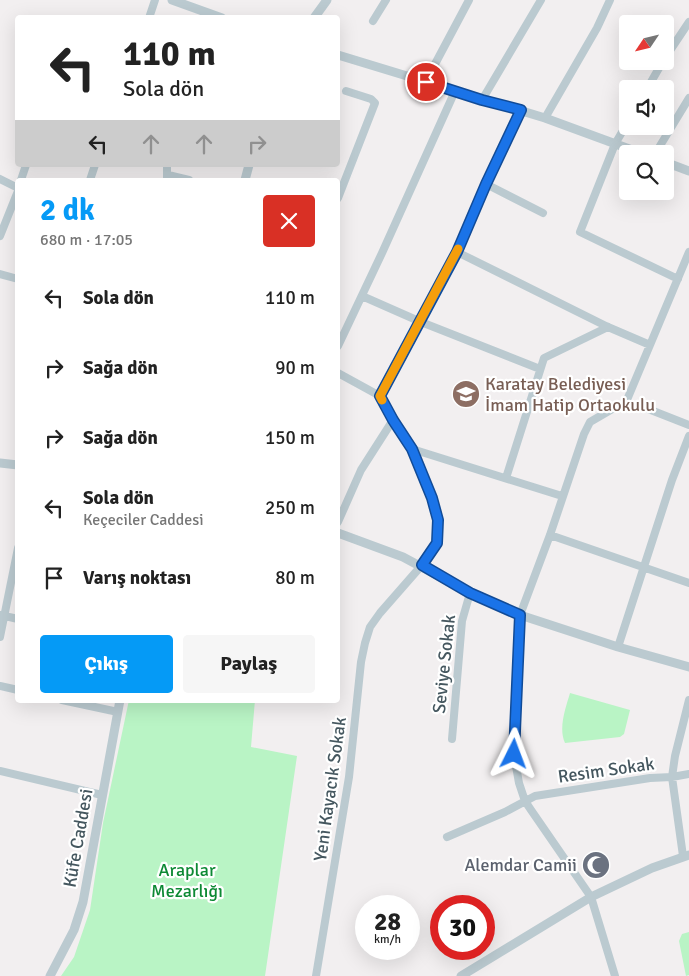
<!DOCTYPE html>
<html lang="tr">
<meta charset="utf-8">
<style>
body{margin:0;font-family:Signika,sans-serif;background:#f6f6f6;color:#222;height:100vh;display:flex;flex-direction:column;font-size:19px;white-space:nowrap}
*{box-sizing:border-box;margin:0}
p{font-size:16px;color:#767676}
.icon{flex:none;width:28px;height:28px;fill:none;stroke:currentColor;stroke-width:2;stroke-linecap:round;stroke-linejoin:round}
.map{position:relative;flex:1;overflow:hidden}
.sheet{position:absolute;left:15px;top:178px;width:325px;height:525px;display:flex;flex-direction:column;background:#fff;border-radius:5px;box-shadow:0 5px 20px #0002}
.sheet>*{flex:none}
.top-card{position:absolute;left:15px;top:15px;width:325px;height:152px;border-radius:5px;box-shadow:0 5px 20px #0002;background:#fff;color:#222;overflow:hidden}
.needle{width:32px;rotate:235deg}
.buttons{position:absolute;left:619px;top:15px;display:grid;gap:10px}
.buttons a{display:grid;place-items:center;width:55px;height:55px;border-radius:5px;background:#fff;box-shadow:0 5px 20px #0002;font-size:25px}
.speed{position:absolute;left:355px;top:895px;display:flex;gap:10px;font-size:25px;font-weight:700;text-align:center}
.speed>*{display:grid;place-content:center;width:65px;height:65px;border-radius:50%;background:#fff;box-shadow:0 5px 20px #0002;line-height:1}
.speed small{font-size:12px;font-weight:400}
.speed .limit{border:8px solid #d22;background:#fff;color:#111}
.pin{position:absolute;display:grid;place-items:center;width:42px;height:42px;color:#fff;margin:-21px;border:2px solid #fff;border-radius:50%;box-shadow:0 1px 5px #0007}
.me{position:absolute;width:55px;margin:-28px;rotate:3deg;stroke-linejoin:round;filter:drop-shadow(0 0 4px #0008)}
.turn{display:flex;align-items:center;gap:18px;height:105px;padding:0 25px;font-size:22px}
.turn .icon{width:65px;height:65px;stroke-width:2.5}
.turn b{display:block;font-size:35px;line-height:42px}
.lanes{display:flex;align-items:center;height:48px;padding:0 25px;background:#0003;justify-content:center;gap:25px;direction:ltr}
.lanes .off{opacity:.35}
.round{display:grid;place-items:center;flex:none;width:52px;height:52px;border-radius:5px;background:#f6f6f6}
.headline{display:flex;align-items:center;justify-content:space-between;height:85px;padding:0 25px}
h1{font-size:30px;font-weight:800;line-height:38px;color:#059af6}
.cta{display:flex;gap:10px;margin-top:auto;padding:10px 25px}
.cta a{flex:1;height:58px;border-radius:5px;background:#059af6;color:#fff;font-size:20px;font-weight:800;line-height:58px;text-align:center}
.cta a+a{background:#f6f6f6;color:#222}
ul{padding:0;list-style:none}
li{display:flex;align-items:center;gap:15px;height:70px;padding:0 25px}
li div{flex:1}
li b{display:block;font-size:19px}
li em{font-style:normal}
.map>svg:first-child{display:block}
</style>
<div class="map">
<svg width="689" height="976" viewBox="0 0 689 976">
<rect width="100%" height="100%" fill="#f2eff0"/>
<path fill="#b9f4c5" d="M570,693L630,710L624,734L620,737L565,743C558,728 566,707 570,693Z
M129,700H255L251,747L297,756L265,976H61L74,957L90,910L103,823Z
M689,932V975L686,976L679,941L682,934Z"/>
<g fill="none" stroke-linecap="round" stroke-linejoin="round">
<path stroke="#bbcad0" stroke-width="8" d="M149,18L155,0
M373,21L386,0
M665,58L689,22
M426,81L469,0
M647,89L663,61
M482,100L541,0
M545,118L597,28L610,0
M628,122L615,144L580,232L678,279
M655,154L689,98
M167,165V180
M168,175L189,180
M0,179L18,188
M21,180L26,165
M90,180L95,165
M486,184L543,213
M338,198L375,103L371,99L346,91
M0,236L18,191
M457,252L608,327L650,345
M0,274L18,279
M362,296L421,322L540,369
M338,346L382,253L455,91
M380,396L457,252L486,184L521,110
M624,407L689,252
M412,449L562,496
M506,478L544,358L608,327
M338,522L361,470L393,420
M550,535L689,583
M0,615L18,619
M0,637L18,548
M618,647L672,480L689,436
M0,686L18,690
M62,700L118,712
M452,739L462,621L470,593
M0,771L102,795
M447,837L505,812L535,796L650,778L672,777L689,774
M683,856L672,777L675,756L689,700
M316,976L349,777L361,662L365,643L370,627L380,613L422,565L437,543L438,520L432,498L412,449L393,420L380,396L338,373
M615,976L591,897L531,810L525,801L519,783L514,755L520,615L550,535L584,434L590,422L614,408L638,405L689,425"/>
<path stroke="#bbcad0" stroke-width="9" d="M172,0L222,18
M314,18L327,0
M338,55L545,118L643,154
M665,162L689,171
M245,180L249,165
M0,463L18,465
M338,533L403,557L470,593L520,615L618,647L689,667
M50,976L74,930L83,902L120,700
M461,976L591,897L652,868L689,855"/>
</g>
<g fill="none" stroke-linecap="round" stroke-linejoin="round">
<defs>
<path id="route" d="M426,82L482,100L521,110L486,184L457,252L380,396L393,420L412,449L432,498L438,520L437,543L422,565L470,593L520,615L514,754"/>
</defs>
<use href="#route" stroke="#114b97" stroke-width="12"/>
<use href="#route" stroke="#1a73e8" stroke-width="9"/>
<path stroke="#f59e0b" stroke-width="9" d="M382,400L380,396L458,249"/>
</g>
<defs>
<symbol id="school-disc" viewBox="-11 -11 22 22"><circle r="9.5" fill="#8d6e63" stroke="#fff"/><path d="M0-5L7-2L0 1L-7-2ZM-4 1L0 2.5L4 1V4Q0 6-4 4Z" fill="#fff"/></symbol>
<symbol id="mosque-disc" viewBox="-11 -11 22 22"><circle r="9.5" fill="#6b7280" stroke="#fff"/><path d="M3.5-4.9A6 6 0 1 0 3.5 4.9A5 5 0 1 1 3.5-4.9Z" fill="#fff"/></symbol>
</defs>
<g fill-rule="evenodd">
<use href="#school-disc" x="450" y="378" width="32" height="32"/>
<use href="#mosque-disc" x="580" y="849" width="32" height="32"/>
</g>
<g text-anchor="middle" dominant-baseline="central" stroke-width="4.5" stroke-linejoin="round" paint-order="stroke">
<g font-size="18" fill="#785e54" stroke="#fff" text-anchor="start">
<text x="485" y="384">Karatay Belediyesi<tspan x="485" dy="21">İmam Hatip Ortaokulu</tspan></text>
</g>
<g font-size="18" fill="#45575f" stroke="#fff">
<text transform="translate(444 664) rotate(-84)">Seviye Sokak</text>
<text transform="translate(606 770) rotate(-8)">Resim Sokak</text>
<text transform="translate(330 789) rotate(-82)">Yeni Kayacık Sokak</text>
<text transform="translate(78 838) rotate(-80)">Küfe Caddesi</text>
</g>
<g font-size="18" fill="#5b616d" stroke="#fff" text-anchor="end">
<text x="577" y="865">Alemdar Camii</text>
</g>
<g font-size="18" fill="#0d8934" stroke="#fff">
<text x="187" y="870">Araplar<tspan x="187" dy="21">Mezarlığı</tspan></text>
</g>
</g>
</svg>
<div class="buttons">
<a><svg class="needle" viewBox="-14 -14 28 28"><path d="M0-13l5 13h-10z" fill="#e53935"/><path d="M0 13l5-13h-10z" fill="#767676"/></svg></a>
<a><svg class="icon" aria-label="sound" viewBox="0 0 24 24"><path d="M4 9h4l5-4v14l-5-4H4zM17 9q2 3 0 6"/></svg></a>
<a><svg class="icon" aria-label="search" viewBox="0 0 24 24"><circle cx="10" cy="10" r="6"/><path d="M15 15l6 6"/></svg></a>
</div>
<div class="speed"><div>28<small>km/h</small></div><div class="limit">30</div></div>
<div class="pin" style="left:426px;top:82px;background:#d93025"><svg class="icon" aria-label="arrive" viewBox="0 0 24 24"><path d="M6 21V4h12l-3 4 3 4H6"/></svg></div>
<svg class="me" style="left:514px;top:754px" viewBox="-20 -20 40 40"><path d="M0-17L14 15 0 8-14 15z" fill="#1a73e8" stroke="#fff" stroke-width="4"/></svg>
<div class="top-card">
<div class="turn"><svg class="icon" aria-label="left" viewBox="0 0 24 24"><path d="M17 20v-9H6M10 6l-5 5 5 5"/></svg><div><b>110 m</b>Sola dön</div></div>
<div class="lanes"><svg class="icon" aria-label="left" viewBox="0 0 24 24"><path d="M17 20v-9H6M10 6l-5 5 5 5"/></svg><svg class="icon off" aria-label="ahead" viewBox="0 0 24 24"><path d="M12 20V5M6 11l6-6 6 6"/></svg><svg class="icon off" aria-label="ahead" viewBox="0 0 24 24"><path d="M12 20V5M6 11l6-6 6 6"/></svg><svg class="icon off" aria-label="right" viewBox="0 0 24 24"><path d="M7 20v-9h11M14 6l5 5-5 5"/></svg></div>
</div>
<section class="sheet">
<div class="headline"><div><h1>2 dk</h1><p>680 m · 17:05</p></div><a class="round" style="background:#d93025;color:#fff"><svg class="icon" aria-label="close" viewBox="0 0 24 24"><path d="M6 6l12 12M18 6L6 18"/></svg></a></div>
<ul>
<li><svg class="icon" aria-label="left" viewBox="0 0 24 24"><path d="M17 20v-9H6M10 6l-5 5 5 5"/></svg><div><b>Sola dön</b></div><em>110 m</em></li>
<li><svg class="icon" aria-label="right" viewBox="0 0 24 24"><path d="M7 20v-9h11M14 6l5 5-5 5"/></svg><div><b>Sağa dön</b></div><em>90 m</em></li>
<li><svg class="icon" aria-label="right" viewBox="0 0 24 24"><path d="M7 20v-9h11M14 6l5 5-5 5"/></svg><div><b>Sağa dön</b></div><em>150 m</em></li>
<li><svg class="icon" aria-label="left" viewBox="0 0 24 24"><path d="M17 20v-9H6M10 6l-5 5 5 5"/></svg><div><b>Sola dön</b><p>Keçeciler Caddesi</p></div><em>250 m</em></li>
<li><svg class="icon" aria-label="arrive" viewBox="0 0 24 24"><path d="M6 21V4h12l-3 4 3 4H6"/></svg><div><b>Varış noktası</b></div><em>80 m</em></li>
</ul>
<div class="cta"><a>Çıkış</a><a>Paylaş</a></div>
</section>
</div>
